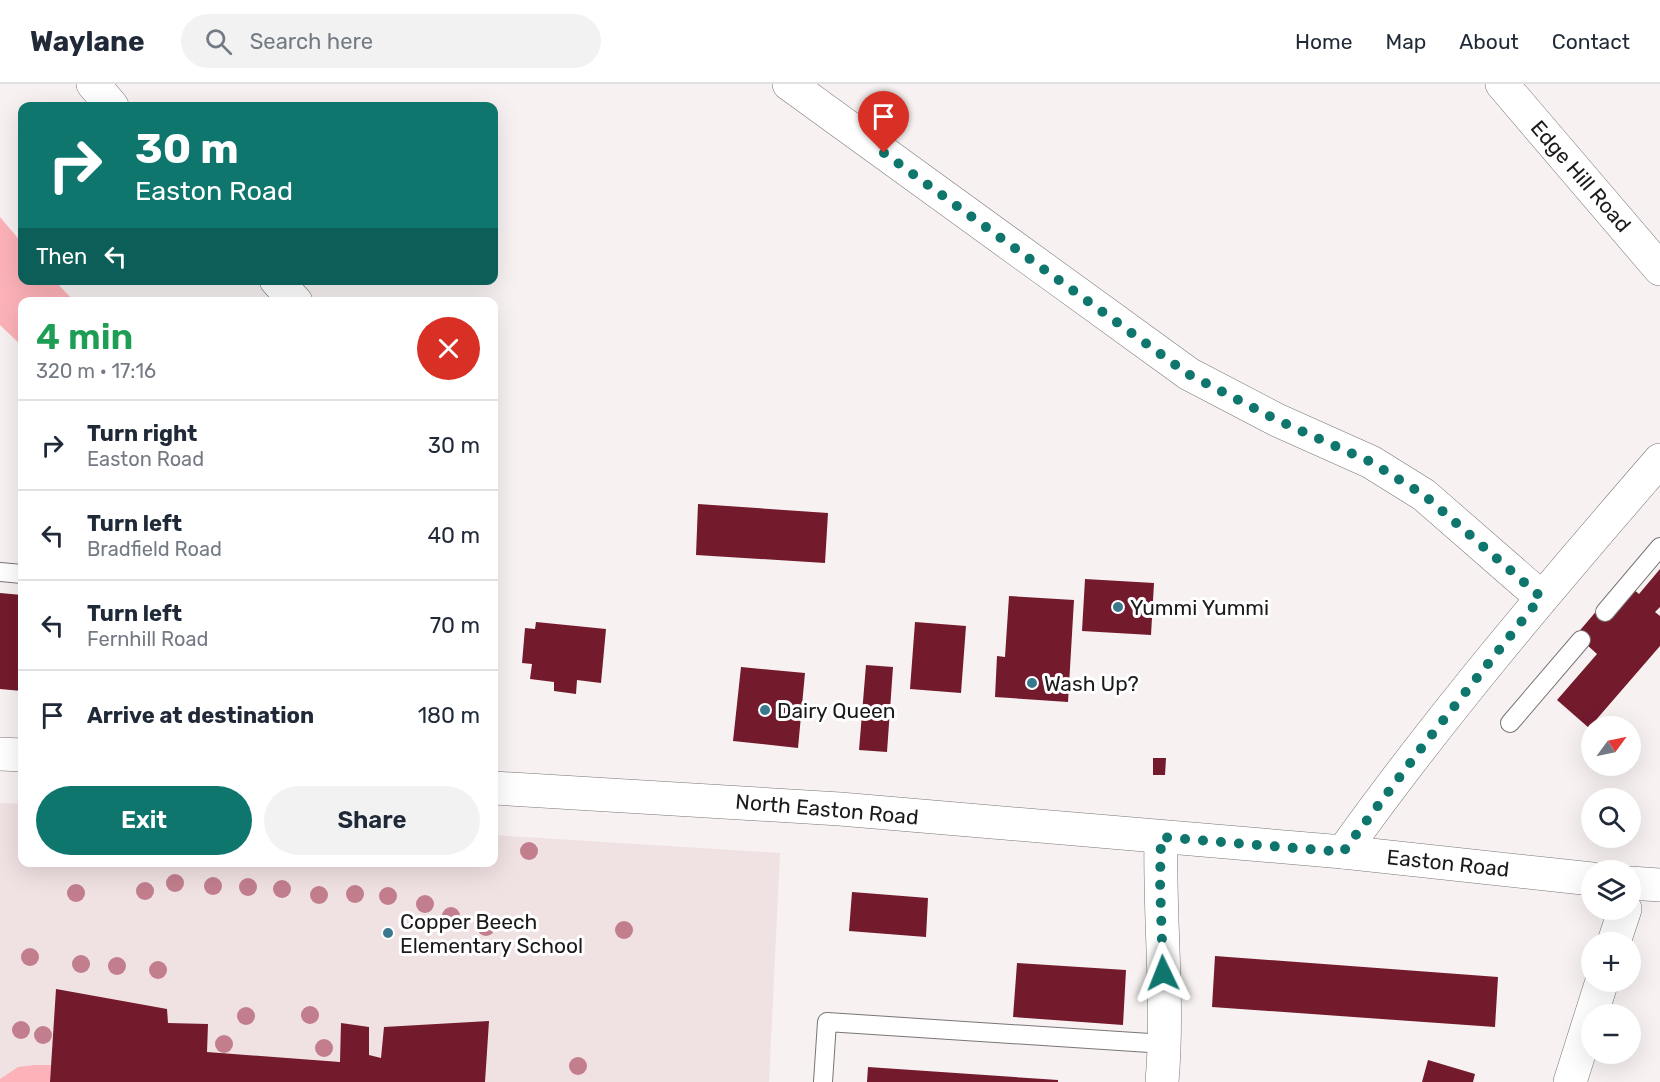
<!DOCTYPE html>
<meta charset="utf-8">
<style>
body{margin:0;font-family:Rubik,sans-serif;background:#f2f2f3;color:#1f2937;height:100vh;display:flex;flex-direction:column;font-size:22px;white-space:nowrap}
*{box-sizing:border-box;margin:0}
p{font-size:20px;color:#747a83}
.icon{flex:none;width:33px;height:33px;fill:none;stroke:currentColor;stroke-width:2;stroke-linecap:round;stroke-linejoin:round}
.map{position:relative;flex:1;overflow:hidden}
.drawer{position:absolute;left:18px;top:213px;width:480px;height:570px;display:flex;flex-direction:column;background:#fff;border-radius:12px;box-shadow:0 6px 24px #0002}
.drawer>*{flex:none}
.hud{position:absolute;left:18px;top:18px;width:480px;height:183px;border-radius:12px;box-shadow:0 6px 24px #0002;background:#0f766e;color:#fff;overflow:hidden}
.needle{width:39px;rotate:57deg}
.fabs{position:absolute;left:1581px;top:632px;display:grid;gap:12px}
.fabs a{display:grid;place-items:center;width:60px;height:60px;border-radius:50%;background:#fff;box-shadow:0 6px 24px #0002;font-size:30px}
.pin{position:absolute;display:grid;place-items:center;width:51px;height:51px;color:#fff;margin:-62px -26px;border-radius:50% 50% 50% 0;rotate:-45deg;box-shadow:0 0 6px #0007}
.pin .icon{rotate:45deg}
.me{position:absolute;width:66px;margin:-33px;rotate:358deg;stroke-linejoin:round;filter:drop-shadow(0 0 4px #0008)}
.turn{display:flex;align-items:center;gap:21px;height:126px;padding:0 18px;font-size:27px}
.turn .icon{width:78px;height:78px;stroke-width:2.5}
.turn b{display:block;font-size:42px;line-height:51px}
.then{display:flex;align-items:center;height:57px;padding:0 18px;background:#0003;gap:12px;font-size:22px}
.round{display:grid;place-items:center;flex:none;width:63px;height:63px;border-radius:32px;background:#f2f2f3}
.head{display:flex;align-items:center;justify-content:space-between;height:102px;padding:0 18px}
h1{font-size:36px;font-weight:600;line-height:45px;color:#1e9e55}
.action{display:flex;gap:12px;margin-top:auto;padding:12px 18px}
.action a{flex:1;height:69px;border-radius:36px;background:#0f766e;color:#fff;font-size:24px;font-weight:600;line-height:69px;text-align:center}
.action a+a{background:#f2f2f3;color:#1f2937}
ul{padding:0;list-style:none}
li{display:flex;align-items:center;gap:18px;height:90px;padding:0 18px;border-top:2px solid #e0e1e3}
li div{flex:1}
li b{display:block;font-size:22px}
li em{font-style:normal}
header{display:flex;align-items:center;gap:36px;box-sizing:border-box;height:84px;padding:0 30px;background:#fff;border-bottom:2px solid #e0e1e3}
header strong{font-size:28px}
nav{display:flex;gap:33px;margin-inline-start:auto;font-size:21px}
.search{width:420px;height:54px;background:#f2f2f3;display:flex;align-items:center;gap:15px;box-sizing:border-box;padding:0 21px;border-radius:33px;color:#747a83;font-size:22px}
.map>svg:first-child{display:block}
</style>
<header>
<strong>Waylane</strong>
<div class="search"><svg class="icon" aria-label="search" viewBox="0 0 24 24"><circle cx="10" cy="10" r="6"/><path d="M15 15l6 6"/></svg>Search here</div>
<nav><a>Home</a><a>Map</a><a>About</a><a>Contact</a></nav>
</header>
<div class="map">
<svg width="1660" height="998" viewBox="0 0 1660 998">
<rect width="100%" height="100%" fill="#f7f1f1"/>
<path fill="#f0e1e2" d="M0,719L22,720V778H494V751L780,769L769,998H0Z"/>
<path fill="#fdb2b9" d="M0,133L22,159V196L55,197L74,217L22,218V262L0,241Z
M35,981H51L50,998H0V995L18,983Z"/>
<path fill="#731a2d" d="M698,420L828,429L825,479L696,471Z
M1660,485V523L1655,528L1660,532V562L1589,644L1557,616L1597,570L1576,551L1599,524L1633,505L1639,510Z
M1085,495L1154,499L1151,551L1082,547Z
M0,509L22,511V607L0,605Z
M1009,512L1074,516L1068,618L995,613L997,572L1005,573Z
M536,538L606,545L601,599L577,596L576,610L554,607V598L530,595L532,580L522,579L525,544L535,545Z
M915,538L966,542L961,609L910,605Z
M866,581L893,583L887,668L859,666Z
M741,583L805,589L798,664L733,657Z
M1153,674H1166L1165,691H1153Z
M852,808L928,814L926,853L849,847Z
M1215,872L1498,893L1495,943L1212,923Z
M1017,879L1126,886L1123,941L1013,933Z
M56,905L167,925L168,939L208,940L207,968L340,978L341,939L369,943V971L381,974L384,943L489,937L485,998H50Z
M1428,976L1475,990L1473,998H1422Z
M868,983L1058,996V998H867Z"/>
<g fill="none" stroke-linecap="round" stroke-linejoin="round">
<defs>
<path id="lane" d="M0,488L22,490
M1605,528L1660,463
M1510,639L1581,556
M823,998L827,938L1165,960"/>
<path id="street" d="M93,0L112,22
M789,0L1189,290L1277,336L1371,378L1424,411L1541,513
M276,196L296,218
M1161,753C1159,835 1169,917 1162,998
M1343,768C1441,631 1550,503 1660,376
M1614,858L1625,825
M1570,998L1602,897"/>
<path id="secondary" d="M1502,0L1660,185
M0,670L22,671
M494,704L840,725L1343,768L1592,795
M1630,799L1660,801"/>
</defs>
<use href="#lane" stroke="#7a7576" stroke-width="20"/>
<use href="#street" stroke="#7a7576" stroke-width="34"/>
<use href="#secondary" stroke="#7a7576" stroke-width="34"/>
<use href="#lane" stroke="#fff" stroke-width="18"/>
<use href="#street" stroke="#fff" stroke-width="33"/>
<use href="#secondary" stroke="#fff" stroke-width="33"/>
</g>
<g fill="#c27e8d">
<circle cx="529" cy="767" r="9"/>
<circle cx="175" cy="799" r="9"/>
<circle cx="213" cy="802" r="9"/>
<circle cx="248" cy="803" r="9"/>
<circle cx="282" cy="805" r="9"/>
<circle cx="145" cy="807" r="9"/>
<circle cx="76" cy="809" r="9"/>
<circle cx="355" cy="810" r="9"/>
<circle cx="319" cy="811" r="9"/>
<circle cx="388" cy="812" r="9"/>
<circle cx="425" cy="820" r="9"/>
<circle cx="451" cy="832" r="9"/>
<circle cx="486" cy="843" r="9"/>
<circle cx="624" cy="846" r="9"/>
<circle cx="30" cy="873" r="9"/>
<circle cx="81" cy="880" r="9"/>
<circle cx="117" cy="882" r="9"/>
<circle cx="158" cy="886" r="9"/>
<circle cx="310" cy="931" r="9"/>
<circle cx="246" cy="932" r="9"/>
<circle cx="21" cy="946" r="9"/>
<circle cx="43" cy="951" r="9"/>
<circle cx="224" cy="960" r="9"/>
<circle cx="324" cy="964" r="9"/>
<circle cx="578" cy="982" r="9"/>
</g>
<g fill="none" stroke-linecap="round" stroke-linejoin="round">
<path stroke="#0f766e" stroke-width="10" stroke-dasharray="0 18" d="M884,69L1188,290L1277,336L1371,378L1424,411L1541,513L1426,658L1343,768L1161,753L1160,797L1163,889"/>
</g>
<g fill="#3a788d" stroke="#fff" stroke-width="2">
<circle cx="1118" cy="523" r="6"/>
<circle cx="1032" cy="599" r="6"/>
<circle cx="765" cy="626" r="6"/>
<circle cx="388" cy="849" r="6"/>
</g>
<g text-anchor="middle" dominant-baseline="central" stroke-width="6" stroke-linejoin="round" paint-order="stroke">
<g font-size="21" fill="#1b1919" stroke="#fff">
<text transform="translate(1581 92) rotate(49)">Edge Hill Road</text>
<text transform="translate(827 725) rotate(5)">North Easton Road</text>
<text transform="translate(1448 779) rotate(6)">Easton Road</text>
</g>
<g font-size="21" fill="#1b1919" stroke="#fff" text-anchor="start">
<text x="1130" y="523">Yummi Yummi</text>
<text x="1044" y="599">Wash Up?</text>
<text x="777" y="626">Dairy Queen</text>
<text x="400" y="837">Copper Beech<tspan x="400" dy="24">Elementary School</tspan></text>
</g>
</g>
</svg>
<div class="fabs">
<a><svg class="needle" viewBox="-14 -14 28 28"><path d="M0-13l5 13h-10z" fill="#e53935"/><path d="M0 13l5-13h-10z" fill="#747a83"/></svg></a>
<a><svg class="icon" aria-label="search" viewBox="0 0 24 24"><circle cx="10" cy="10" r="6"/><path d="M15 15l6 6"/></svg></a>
<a><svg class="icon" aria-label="layers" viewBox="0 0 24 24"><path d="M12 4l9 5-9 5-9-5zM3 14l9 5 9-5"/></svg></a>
<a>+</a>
<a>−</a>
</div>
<div class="pin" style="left:884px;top:69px;background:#d93025"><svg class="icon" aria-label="arrive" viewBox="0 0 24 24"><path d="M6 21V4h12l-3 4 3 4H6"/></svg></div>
<svg class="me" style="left:1163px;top:889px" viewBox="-20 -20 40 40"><path d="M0-17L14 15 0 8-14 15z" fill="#0f766e" stroke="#fff" stroke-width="4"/></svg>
<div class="hud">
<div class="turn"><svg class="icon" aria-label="right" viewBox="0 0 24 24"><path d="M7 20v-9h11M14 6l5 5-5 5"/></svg><div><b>30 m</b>Easton Road</div></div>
<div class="then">Then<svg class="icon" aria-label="left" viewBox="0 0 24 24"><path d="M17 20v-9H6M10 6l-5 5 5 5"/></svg></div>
</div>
<section class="drawer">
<div class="head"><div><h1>4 min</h1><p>320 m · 17:16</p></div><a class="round" style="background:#d93025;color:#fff"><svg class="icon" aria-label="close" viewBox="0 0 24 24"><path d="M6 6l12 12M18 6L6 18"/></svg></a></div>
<ul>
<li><svg class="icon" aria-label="right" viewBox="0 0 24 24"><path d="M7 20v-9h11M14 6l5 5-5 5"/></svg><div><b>Turn right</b><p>Easton Road</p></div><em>30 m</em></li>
<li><svg class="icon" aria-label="left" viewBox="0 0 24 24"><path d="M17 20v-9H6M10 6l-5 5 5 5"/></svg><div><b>Turn left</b><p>Bradfield Road</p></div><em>40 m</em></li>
<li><svg class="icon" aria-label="left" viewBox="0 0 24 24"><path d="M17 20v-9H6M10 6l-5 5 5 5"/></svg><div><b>Turn left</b><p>Fernhill Road</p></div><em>70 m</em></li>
<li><svg class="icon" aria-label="arrive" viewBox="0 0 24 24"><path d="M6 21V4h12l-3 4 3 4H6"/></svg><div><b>Arrive at destination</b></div><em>180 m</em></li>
</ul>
<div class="action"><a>Exit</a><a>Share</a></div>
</section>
</div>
